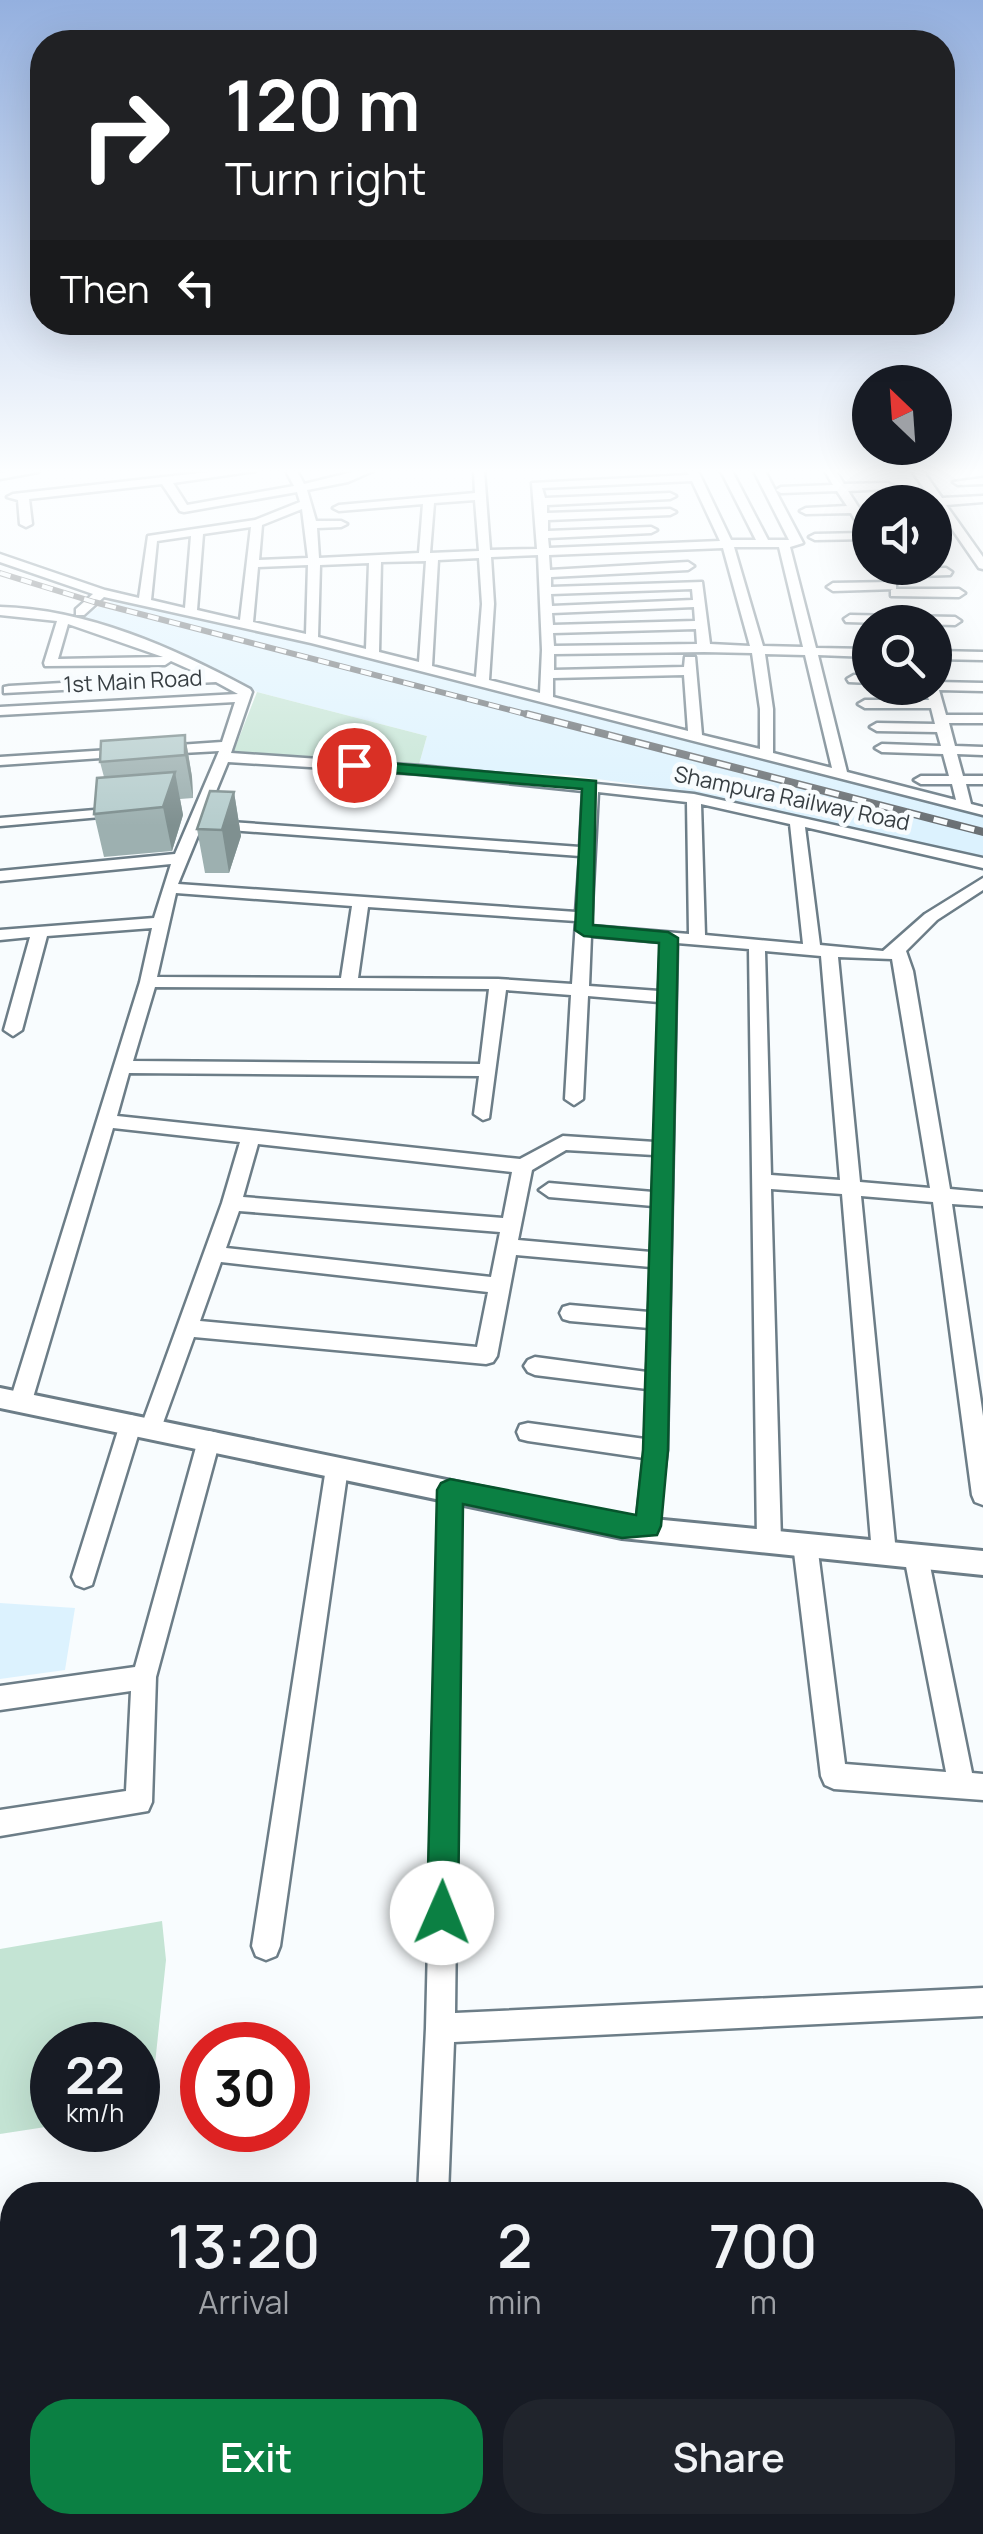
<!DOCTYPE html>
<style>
body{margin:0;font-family:Manrope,sans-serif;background:#20242c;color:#f1f3f6;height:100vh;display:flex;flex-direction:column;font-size:38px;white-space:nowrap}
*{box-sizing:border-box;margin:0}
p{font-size:32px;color:#9ea1a6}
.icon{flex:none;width:55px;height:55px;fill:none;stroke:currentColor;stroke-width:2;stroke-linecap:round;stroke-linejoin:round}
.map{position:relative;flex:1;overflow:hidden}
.sheet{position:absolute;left:0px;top:2182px;width:985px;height:352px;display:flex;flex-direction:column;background:#171b24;border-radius:40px 40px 0 0;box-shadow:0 10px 40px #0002}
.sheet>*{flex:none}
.banner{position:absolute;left:30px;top:30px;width:925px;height:305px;border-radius:40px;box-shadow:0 10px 40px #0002;background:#202124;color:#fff;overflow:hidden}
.needle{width:65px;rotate:335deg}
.fabs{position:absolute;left:852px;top:365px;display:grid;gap:20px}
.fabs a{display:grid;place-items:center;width:100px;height:100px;border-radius:50%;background:#171b24;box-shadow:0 10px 40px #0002;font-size:50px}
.speed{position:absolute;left:30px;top:2022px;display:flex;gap:20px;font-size:50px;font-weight:700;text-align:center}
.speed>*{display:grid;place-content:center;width:130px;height:130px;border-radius:50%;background:#171b24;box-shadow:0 10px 40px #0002;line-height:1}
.speed small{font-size:25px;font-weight:400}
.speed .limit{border:15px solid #d22;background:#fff;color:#111}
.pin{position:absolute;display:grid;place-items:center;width:85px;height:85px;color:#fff;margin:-42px;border:5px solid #fff;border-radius:50%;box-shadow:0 2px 10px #0007}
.me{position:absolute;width:110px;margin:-55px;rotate:1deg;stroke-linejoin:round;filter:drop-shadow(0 0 8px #0008)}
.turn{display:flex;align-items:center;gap:35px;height:210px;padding:0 30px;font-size:45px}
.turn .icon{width:130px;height:130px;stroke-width:2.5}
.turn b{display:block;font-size:70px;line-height:85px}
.then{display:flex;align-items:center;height:95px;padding:0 30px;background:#0003;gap:20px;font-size:38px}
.eta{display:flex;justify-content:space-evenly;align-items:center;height:170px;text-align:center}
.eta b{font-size:60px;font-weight:600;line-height:70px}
.cta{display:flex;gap:20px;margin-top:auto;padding:20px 30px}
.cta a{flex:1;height:115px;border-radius:40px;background:#0b8043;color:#fff;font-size:40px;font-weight:600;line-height:115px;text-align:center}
.cta a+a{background:#20242c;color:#f1f3f6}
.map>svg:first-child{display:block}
</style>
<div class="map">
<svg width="983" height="2534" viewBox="0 0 983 2534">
<rect width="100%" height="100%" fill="#f8fcfe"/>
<path fill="#dcf2fe" d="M113,600L297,640L494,689L983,817V860L661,788L569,775L418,768L427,736L257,692L235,678L77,618Z
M0,1603L75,1608L65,1670L0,1679Z"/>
<path fill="#c4e4d4" d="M257,692L427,736L418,768L233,753Z
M162,1921L166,1960L150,2111L138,2113V2045H52V2126L0,2134V1949Z"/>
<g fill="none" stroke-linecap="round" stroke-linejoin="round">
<defs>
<path id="minor" d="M13,471H38V472L0,479V473Z
M218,471H255L173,483L187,505L294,486L286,471H297L304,484L357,471H373L348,482L307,490L316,521H341L347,524L341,527L317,528L319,558L419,553L423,504L339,511L333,508L339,505L475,493L474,471H484L490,550L537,549L532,483L689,475L687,471H698L731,540H756L721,471H732L768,540H789L754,471H765L803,543L790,547L816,648L870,649V657L818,655L847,772L956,800L952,784H921L914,780L921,776H949L943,754L882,752L875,748L882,744L941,746L937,732L877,731L870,727L877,723L935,724L931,708H865L858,704L865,700H929L925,688H935V682L983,683V691L939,690L946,715H983V723H949L955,746L983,747V755L957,754L963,776H983V784H966L971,804L983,807V815L311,643L104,597L84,615H76V609L93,594L0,562V554L105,590L139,598L148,536L255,520L300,502L297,492L184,512L180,511L162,484L29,499L32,524L26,527L20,524L18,500L7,497L13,494ZM692,481L720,541L549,548L548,538L651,533L657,530L651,527L548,531V520L670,515L676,512L670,509L547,513V505L670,499L676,496L670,493L545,498L542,488ZM475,500L479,551L430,553L434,503ZM302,509L308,558L259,560L262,525ZM251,527L240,620L197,610L203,534ZM191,536L185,608L151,600L157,541ZM734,547H779L803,647L763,646ZM723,548L750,646L710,644L702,582L551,587V577L688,570L694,566L688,562L550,570L549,555ZM538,555L542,650L540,693L489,680L494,604L491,557ZM479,558L482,604L476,677L432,666L438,560ZM426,561L419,662L379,652L381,562ZM369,563L366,649L318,637L320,565ZM308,565L306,634L253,622L258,567ZM692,589L693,600L552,606L551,594ZM694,607L695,621L553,625L552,613ZM696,629L697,644L554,646L553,633ZM704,652L752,653L760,709V749L702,735L695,657H685L684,667L554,670V654ZM765,654L805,655L832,768L773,753V709ZM684,675L688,731L553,697V678Z
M825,471H836L844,484L888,483L893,486L888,489L848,491L870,525V539L815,540L809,537L815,534L863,533L851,513L806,514L800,511L806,508L847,506L837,491L781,493L776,490L781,487L833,485Z
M912,471H923L942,498L983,496V502L946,505L983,557V569L979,568Z
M983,478V484L958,485L953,482Z
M946,568L952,572L950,575L887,577L881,573L887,569Z
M892,582L896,583V589L833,591L827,587L833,583Z
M895,589H959L965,593L959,597L891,596V590Z
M0,607C87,609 174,648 250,689L252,692L231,753L421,766L694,794L983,858V868L805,827L820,945L883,951L925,914L983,878V890L937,920L906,951L913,971L950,1189L983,1192V1206L952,1204L983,1416V1505L975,1502L972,1495L933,1202L861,1196L896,1553L892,1560L884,1563L876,1560L872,1553L842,1194L771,1189L781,1541L777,1548L769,1551L761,1548L757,1541L749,949L677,943L667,1450L656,1534L648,1537L640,1534L636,1527L644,1458L528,1441L520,1439L517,1432L520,1425L528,1423L645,1439L647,1389L535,1375L528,1372L524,1366L528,1360L535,1357L647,1372L649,1328L570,1321L563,1319L560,1313L563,1307L570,1305L649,1312L651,1267L516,1255L497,1356L493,1362L486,1364L194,1337L159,1434L151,1437L143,1434L140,1429L92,1585L84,1588L76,1585L72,1577L120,1424L123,1418L131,1415L139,1418L142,1424L222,1203L240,1142L113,1128L32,1401L29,1407L21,1410L13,1407L10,1401L140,982L152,928L47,936L22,1030L13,1036L4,1030L30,937L0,940V930L154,918L171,864L0,881V871L175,854L219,751L164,754L157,750L164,746L222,742L235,702L0,715V707L238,694L216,682L4,693V687L9,686L202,675L171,661L165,665L45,666L44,663L57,621L0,615ZM68,624L163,657L58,659ZM228,762L421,774L583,791L580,847L216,821L209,825L216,829L580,856L576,912L178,884ZM598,792L687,802L689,934L591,926ZM701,804L790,824L803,944L705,935ZM176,893L352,906L341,978L157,977ZM368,907L576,921L572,984L498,979L358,978ZM591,936L661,942L659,991L589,986ZM765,951L821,956L840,1180L771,1175ZM838,957L892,959L930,1188L860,1182ZM155,987L489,989L480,1064L133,1061ZM506,990L571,995L565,1099L574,1105L583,1099L588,996L659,1002L655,1142L563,1136L520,1159L117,1116L129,1073L479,1076L474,1114L483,1120L489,1118ZM258,1144L512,1172L503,1218L243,1197ZM566,1150L654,1155L653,1192L549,1183L539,1190L549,1197L653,1206L651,1252L518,1240L532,1170ZM239,1211L500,1232L491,1277L226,1248ZM221,1262L488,1292L477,1347L200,1321Z
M850,615L955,617L961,621L955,625L846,622L844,619Z
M935,651L983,652V660L935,659Z
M854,675H870V683L849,682L847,679Z
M125,749L130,750V756L0,765V757Z
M118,808L123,809V815L0,826V818Z
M209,1431L217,1433L220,1440L156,1677L152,1802L148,1811L0,1836V1810L126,1791L131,1691L0,1710V1686L135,1667L198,1440L201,1433Z
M337,1458L345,1461L348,1468L280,1946L276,1956L266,1960L256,1956L252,1946L326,1468L329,1461Z
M450,1481L458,1484L461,1491L455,2013L983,1988V2016L454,2042L448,2195H418L426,2028L439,1491L442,1484Z
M805,1534L813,1537L817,1544L845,1764L946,1772L904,1556L908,1549L916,1546L924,1549L928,1556L972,1773L983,1774V1800L834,1789L825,1785L821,1776L793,1544L797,1537Z
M972,2243H983V2275H972Z
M12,2253V2285L0,2287V2255Z
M42,2522H119L114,2534H38Z
M414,2522H448V2534H414Z
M707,2522H741L744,2534H710Z"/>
<path id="tertiary" d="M0,1388L622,1516L983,1551V1575L622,1538L0,1408Z"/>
</defs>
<use href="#minor" stroke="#6c7d87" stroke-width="5"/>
<use href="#tertiary" stroke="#6c7d87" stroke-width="6"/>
<use href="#minor" fill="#fff" fill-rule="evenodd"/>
<use href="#tertiary" fill="#fff" fill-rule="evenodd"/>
<defs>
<path id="rail-far1" d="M0,573L94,602L537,717"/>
<path id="rail" d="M527,714L983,832"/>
</defs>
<use href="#rail-far1" stroke="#6a7074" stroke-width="6"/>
<use href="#rail" stroke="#6a7074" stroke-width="8"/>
<use href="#rail-far1" stroke="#f8fcfe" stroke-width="4" stroke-dasharray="11" stroke-linecap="butt"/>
<use href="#rail" stroke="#f8fcfe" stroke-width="5" stroke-dasharray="14" stroke-linecap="butt"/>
</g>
<path fill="#9db0b0" d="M185,735L192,777L193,798L180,799L183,815L172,851L104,857L94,814L104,777L100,762Z
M234,792L241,836L229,873H205L197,829Z"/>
<path fill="#7f9090" d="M185,735L192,777L193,798L185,755Z
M175,772L183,815L172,851L163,807Z
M234,792L241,836L229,873L222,830Z"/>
<path fill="#b6cdcd" stroke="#7f9090" stroke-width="2.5" d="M185,735V755L100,762L101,741Z
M175,772L163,807L94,814L97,778Z
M210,791L234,792L222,830L197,829Z"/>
<linearGradient id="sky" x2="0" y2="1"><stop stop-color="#94b0df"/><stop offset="0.57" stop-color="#fcfeff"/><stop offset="1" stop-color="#fcfeff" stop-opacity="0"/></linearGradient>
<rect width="983" height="826" fill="url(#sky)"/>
<path fill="#0b8043" stroke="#07532c" stroke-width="2.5" d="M354,760L596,781L593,925L668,932L678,938L668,1450L661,1526L657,1535L622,1538L463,1504L458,1913L453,1924L442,1928L431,1924L427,1913L437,1490L441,1483L450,1479L636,1515L643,1450L659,943L584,936L575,930L582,789L349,769L346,765Z"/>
<g text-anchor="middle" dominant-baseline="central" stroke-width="9" stroke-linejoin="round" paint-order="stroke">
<g font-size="22" fill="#373e42" stroke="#f8fcfe">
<text transform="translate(133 681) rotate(-3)">1st Main Road</text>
<text transform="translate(792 798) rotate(12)">Shampura Railway Road</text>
</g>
</g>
</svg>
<div class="fabs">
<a><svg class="needle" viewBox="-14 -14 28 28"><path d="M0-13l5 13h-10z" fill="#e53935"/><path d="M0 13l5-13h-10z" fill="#9ea1a6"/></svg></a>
<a><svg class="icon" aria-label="sound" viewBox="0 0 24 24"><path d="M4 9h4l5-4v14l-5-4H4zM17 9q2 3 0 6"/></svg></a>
<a><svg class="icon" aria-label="search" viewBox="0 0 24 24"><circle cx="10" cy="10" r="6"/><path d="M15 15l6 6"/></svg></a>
</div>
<div class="speed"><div>22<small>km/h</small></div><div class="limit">30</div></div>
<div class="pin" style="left:354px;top:765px;background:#d93025"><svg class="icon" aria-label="arrive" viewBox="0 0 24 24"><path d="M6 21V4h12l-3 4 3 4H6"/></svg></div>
<svg class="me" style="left:442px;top:1913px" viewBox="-20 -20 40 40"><circle r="19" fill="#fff"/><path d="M0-13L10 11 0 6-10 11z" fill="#0b8043"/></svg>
<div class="banner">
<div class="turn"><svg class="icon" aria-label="right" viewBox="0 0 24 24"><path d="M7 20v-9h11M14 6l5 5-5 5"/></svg><div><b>120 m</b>Turn right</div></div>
<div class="then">Then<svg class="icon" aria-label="left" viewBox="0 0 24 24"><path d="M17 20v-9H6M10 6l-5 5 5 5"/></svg></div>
</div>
<section class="sheet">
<div class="eta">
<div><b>13:20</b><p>Arrival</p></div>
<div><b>2</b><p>min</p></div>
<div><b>700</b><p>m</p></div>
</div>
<div class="cta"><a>Exit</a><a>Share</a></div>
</section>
</div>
